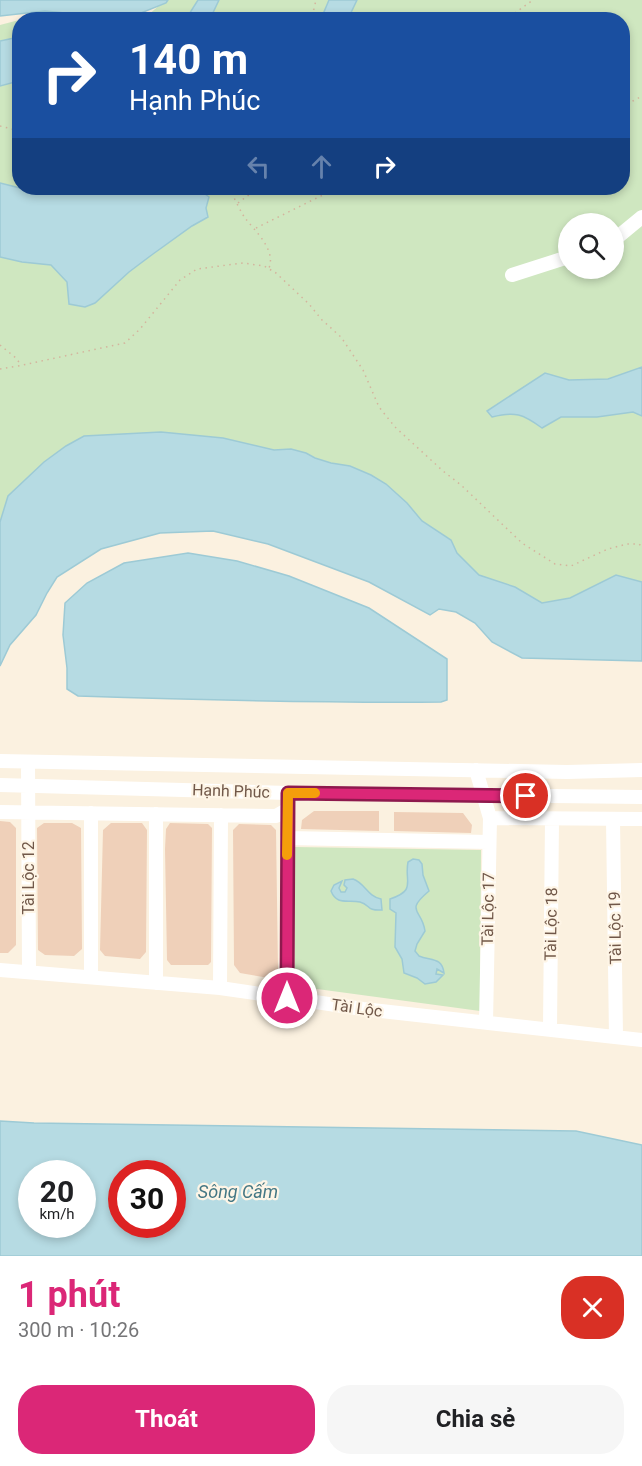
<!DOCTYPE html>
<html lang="vi">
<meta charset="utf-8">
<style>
body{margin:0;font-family:Roboto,sans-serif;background:#f6f6f6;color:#202124;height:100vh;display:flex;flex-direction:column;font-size:22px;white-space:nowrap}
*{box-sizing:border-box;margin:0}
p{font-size:20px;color:#757577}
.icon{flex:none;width:33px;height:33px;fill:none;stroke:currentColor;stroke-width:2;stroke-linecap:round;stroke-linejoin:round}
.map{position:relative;height:1256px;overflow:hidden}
.panel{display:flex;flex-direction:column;background:#fff;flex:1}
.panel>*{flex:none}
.banner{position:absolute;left:12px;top:12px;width:618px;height:183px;border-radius:24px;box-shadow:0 3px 9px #0003;background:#1a4fa0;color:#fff;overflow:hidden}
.buttons{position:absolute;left:558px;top:213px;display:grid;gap:12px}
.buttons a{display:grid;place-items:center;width:66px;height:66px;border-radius:50%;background:#fff;box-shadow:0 3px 9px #0003;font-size:30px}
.speed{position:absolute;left:18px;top:1160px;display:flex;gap:12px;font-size:30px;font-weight:700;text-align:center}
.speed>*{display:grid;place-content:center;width:78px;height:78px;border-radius:50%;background:#fff;box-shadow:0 3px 9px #0003;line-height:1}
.speed small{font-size:15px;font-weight:400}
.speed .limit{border:9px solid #d22;background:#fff;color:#111}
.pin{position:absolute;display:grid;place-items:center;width:51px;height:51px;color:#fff;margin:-26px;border:3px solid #fff;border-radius:50%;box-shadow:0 2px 6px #0007}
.me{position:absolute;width:66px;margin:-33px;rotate:0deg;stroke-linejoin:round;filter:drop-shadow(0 0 4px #0008)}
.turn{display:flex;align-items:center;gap:21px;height:126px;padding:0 18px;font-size:27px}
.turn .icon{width:78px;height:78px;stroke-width:2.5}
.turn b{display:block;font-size:42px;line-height:51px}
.lanes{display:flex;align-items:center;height:57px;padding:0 18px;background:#0003;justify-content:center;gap:30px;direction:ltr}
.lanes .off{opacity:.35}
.round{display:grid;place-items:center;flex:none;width:63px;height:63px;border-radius:24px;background:#f6f6f6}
.summary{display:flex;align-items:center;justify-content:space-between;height:102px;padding:0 18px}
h1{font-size:36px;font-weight:700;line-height:45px;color:#db2777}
.primary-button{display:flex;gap:12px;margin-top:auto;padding:12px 18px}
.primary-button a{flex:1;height:69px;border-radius:24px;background:#db2777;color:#fff;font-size:24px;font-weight:700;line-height:69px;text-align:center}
.primary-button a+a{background:#f6f6f6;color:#202124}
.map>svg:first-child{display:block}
</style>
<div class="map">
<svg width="642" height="1256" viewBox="0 0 642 1256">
<rect width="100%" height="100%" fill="#fbf1e0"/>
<path fill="#cfe7c0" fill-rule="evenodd" d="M165,0H642V599L561,620L213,518L0,576V25L19,20L20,188H622V20L144,19ZM568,224H614V268H568Z
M45,14L75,19H76H23Z
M294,847L481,850L480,1011L295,986Z"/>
<path fill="#b6dbe3" stroke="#9dcad5" stroke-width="1.5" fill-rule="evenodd" d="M0,0H168L166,3L126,19L45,11L0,16Z
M198,0H219L210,19H186Z
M329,0H357L348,19H321Z
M19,37V81L0,86V41Z
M0,183L20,188H197L209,197L206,208L208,217L192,226L153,254L129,272L95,303L85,307L69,304L67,282L51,265L22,262L0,257Z
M642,367V416L633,412L597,417H561L542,428C523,414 515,411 492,417L487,411L545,373L569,380L608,379Z
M161,432L223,438L274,450L291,449L306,453L315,458L331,463L350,466L371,475L386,484L407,503L422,521L451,540L457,553L479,575L515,587L542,603L570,598L616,575L642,582V661L522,658L492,642L475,623L456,612L439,609L430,615L369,582L268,544L213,531L160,533L101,549L57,577L47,593L36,615L10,645L0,666V522L8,496L44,462L66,446L84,436Z
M188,553L237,561L289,576L369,608L447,659V700L441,702C320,703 199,700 78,696L67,689V668L63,635L65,603L87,583L124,563Z
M413,859L419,860L422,864L423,875L429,891C404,912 422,909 425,931L417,944L415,951L419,956C431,961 442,957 444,973L437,969L436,974L443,975L436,982L425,984L417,978L404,973L402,959L395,947L396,913L390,909V899C417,890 404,882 408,862Z
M353,879C365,883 367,896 381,899L382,910C366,911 371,905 360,902C348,899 337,906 331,891L334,885L342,881L339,888L341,892H345L347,888L344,885L345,880Z
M0,1121L34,1123L576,1131L642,1145V1256H0ZM32,1173H82V1224H32ZM122,1173H172V1224H122Z"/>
<path fill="#efd0b9" d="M314,811H379V831L301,829L302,820Z
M394,812L463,813L472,825L471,833L394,831Z
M0,821L10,822L16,828V945L8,953H0Z
M44,823H72L81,828L82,949L74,956L45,955L38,950L37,828Z
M111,823H142L147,830L146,952L140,959L105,956L100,950L103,830Z
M170,823L208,824L212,828L211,962L208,965H171L167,960L165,849L166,829Z
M239,824L271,825L276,830L278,970L269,978L240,973L234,965L233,830Z"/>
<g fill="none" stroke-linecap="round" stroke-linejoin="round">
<path stroke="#d4b49d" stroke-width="1.5" stroke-dasharray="1.5 4.5" stroke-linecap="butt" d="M307,20L314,9L316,0
M505,20L533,0
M622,107L642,96
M0,126L20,131
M229,188C234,197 239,209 245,218C256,232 276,250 269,268
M238,203L258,188
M256,228L337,188
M0,345L16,358L21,365
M18,366L125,343L140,329L180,280L197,269L243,263L264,266L276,273L309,304L322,320L341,337L363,370L379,407L395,427L443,471L461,485L522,543L555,564L571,566L608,549L627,544H639L642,547
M0,369L17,366"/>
<path stroke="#fff" stroke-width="14" d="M614,240L642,217
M512,275L568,257
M0,761L567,772L642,770
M28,762L29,972
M476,770L490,818L486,1023
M0,785L288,793L642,797
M0,812L276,816L288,809V793
M91,813V977
M490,818L642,819
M613,819L616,1037
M287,838L489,842
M0,970L220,988L363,1009L642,1040
M156,983V814
M220,988L221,815
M287,998L288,809
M550,1029L552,819"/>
</g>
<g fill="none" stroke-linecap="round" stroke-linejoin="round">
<defs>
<path id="route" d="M287,998L288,793L526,796"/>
</defs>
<use href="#route" stroke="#8e194d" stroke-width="15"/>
<use href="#route" stroke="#db2777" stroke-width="10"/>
<path stroke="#f59e0b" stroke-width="10" d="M287,855L288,793H315"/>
</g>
<g text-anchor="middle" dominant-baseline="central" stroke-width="4.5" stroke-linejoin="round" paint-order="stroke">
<g font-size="16" fill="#715849" stroke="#fef5e6">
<text transform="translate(231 791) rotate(2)">Hạnh Phúc</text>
<text transform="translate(28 878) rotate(-90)">Tài Lộc 12</text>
<text transform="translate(488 909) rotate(-89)">Tài Lộc 17</text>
<text transform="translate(551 924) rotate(-89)">Tài Lộc 18</text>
<text transform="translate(615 928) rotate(-91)">Tài Lộc 19</text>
<text transform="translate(357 1008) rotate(8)">Tài Lộc</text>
</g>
<g font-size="18" font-style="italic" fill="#447784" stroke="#fef5e6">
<text x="238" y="1191">Sông Cấm</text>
</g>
</g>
</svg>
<div class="buttons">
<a><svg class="icon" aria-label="search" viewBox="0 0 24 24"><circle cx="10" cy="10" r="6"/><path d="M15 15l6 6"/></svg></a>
</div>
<div class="speed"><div>20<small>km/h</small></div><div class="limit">30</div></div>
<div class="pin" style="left:526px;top:796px;background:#d93025"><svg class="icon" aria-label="arrive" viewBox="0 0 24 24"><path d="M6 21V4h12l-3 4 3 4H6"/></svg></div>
<svg class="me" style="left:287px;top:998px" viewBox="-20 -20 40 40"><circle r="17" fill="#db2777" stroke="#fff" stroke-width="3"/><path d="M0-11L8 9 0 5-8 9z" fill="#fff"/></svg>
<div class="banner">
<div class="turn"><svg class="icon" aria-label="right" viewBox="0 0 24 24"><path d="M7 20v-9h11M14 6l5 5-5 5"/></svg><div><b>140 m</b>Hạnh Phúc</div></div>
<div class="lanes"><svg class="icon off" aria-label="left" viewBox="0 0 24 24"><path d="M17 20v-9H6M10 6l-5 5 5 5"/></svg><svg class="icon off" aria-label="ahead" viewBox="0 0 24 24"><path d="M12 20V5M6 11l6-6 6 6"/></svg><svg class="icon" aria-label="right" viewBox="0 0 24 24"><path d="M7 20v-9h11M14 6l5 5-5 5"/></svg></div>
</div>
</div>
<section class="panel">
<div class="summary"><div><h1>1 phút</h1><p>300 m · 10:26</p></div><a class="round" style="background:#d93025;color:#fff"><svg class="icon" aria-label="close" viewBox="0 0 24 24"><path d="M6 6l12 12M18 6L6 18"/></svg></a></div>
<div class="primary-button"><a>Thoát</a><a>Chia sẻ</a></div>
</section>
